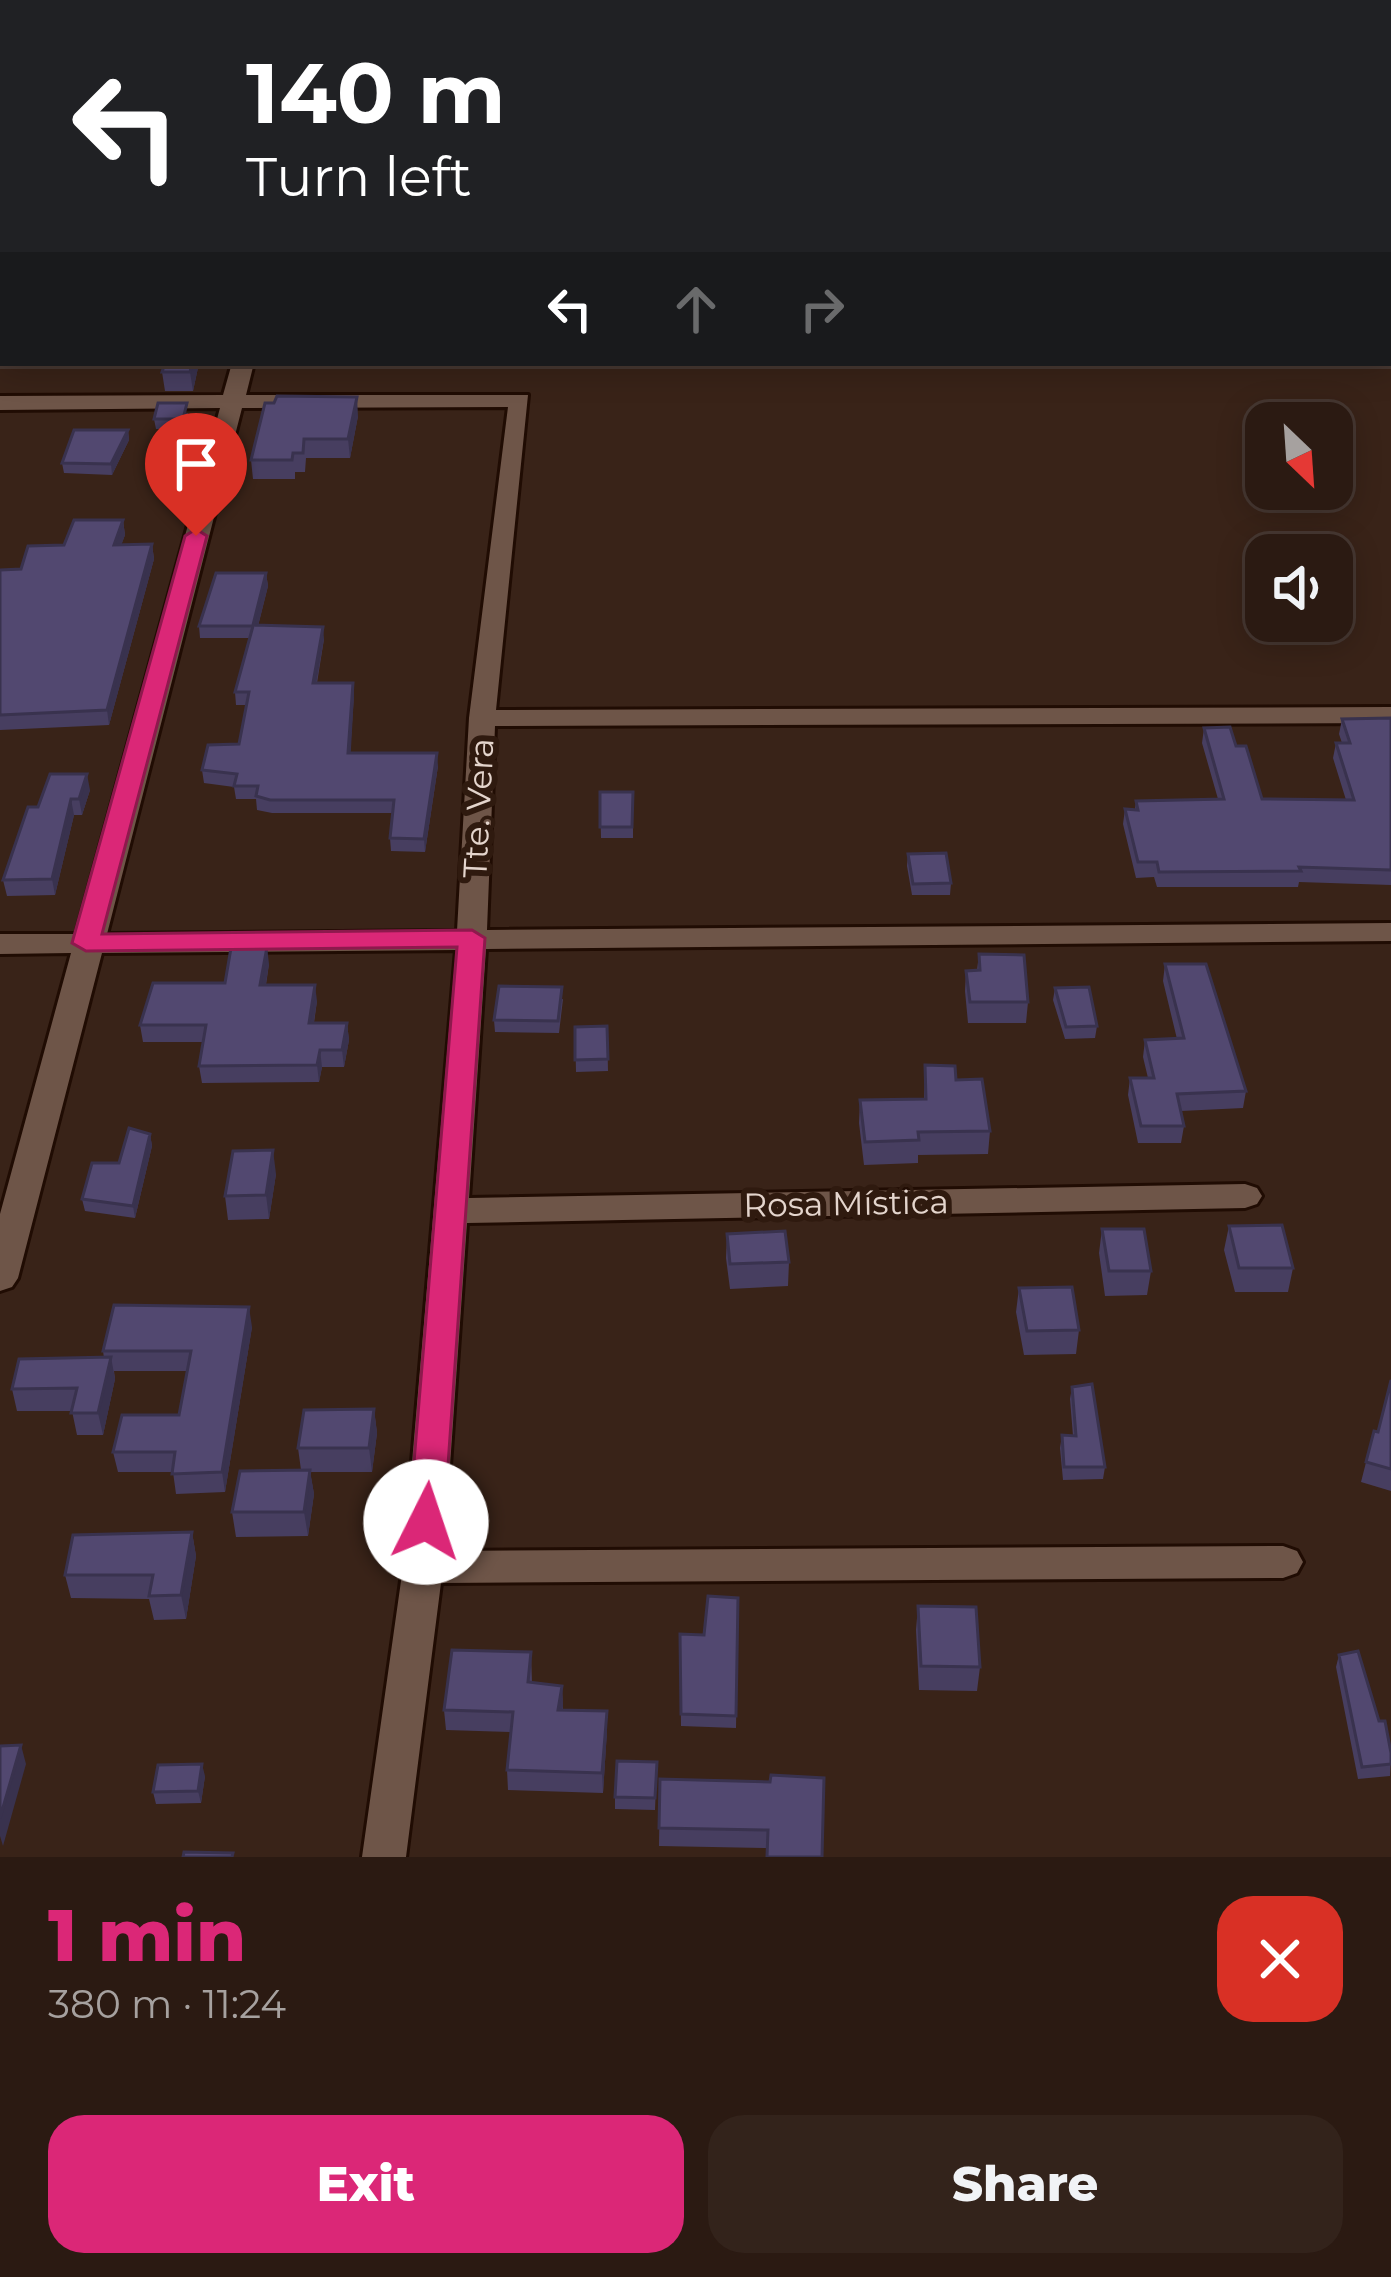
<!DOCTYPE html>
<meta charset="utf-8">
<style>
body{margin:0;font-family:Montserrat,sans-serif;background:#33231b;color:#f1f3f6;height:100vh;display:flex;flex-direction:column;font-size:45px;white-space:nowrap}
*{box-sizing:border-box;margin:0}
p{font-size:39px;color:#a6a19f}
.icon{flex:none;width:66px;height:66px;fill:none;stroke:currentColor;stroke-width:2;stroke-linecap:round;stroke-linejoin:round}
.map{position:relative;height:1857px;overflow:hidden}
.details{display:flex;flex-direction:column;background:#2b1a12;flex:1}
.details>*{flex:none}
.top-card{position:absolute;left:0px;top:0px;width:1392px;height:366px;box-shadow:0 6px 30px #0003,0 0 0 3px #473832;background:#202124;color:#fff;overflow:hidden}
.needle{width:78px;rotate:155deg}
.tools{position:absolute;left:1245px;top:402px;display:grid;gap:24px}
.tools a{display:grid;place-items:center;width:108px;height:108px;border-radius:24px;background:#2b1a12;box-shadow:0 6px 30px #0003,0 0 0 3px #473832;font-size:60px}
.pin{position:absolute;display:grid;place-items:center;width:102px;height:102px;color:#fff;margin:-123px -51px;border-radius:50% 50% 50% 0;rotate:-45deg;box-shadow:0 0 12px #0007}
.pin .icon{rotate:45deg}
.me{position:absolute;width:132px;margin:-66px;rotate:4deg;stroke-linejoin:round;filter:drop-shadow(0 0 9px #0008)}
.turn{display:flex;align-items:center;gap:42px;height:252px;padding:0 48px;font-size:54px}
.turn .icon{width:156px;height:156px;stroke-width:2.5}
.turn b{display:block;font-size:84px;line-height:102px}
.lanes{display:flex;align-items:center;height:114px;padding:0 48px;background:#0003;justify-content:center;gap:60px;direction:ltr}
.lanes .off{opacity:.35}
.round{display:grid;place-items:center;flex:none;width:126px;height:126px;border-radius:36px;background:#33231b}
.headline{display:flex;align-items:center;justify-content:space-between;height:204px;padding:0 48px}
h1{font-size:72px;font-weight:800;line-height:90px;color:#db2777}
.action{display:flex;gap:24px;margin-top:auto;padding:24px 48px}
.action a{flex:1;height:138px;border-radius:36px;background:#db2777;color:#fff;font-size:48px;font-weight:800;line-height:138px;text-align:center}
.action a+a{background:#33231b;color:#f1f3f6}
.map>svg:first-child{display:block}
</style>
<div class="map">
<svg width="1391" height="1857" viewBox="0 0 1391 1857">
<rect width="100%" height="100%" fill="#392318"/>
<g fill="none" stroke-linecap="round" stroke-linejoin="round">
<defs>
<path id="minor" d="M0,291H3L0,310Z
M232,363H254L246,395H528L496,710L1391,707V723L495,726L487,930L1391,923V941L486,949L469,1198L1245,1184L1257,1188L1262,1196L1257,1204L1245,1208L467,1223L444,1551L1283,1546L1297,1551L1303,1562L1297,1573L1283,1578L441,1583L406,1857H362L403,1567L456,950L102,953L18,1278L12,1287L0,1291V1214L71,953L0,954V934H76L220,408L0,410V396L223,395ZM508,407L469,718L457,931L107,934L242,408Z"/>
</defs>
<use href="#minor" stroke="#200c03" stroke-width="6"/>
<use href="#minor" fill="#6e5548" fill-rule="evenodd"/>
</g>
<path fill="#473e60" d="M165,363H199L193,391H165L162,372Z
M188,413L185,429H156L154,419Z
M358,416L350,458H306L305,472H295V479H253L251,460Z
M128,430L129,440L112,475L64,473L62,463Z
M123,520L125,535L121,545L152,544L154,559L109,725L0,730V570L21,569L64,545Z
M266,573L268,586L258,626L324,639L317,683H353L354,695L350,753L438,766L425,852L391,851L390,838L392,813H272L257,810L256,799H236L234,787L204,783L202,770L239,744L246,705H236L235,692L250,638H200L199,626Z
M1391,718V885L1299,882L1298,887H1157L1154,877L1136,878L1123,824L1125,809H1135L1136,801L1218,799L1202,743L1204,728L1236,746L1262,799L1346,800L1333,758L1336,743H1342L1339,734L1342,719Z
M90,790L82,815H74L55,895L7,896L3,880L38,807Z
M600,792H633V838H601Z
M908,854L951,883L950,895H912L907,866Z
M979,954L1028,1002L1026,1023H968L965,991L966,971L977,970Z
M269,964L266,985L317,1001L314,1023H347L349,1040L344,1067H322L319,1082L202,1083L199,1066L203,1042H143L140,1025Z
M1165,964L1246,1091L1243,1108L1181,1111L1184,1126L1181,1143H1138L1128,1095L1130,1078H1148L1143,1057L1145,1040L1177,1039L1163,981Z
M1055,988L1097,1026L1095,1038L1065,1039L1053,1000Z
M563,999L559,1033L495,1032L494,1020Z
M607,1026L608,1071L576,1072L575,1027Z
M925,1065L956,1080L990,1131L988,1154L918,1155V1163L864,1165L859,1123L860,1100L924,1099Z
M150,1134L152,1146L135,1218L85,1211L82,1199Z
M276,1174L269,1219L228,1220L225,1196Z
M1229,1226L1293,1268L1288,1292H1235L1224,1250Z
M1102,1229L1151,1271L1147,1295L1105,1296L1099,1253Z
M727,1234L789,1262L788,1286L730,1289L726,1258Z
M1019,1288L1079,1330L1076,1354L1024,1355L1016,1312Z
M252,1327L225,1492L176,1494L173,1472H118L113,1452L179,1415L187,1371H114L115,1379L103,1435H77L72,1411H17L12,1389L104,1358L103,1351Z
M1391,1379V1491L1361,1482L1374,1431L1378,1432Z
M1072,1387L1105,1467L1103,1479L1063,1480L1060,1448L1062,1435L1073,1436L1070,1399Z
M374,1409L377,1433L372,1472H310L314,1494L308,1536L236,1537L232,1512L301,1470L298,1448Z
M192,1532L196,1556L186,1619L154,1620L149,1599L71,1598L65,1575Z
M738,1598L736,1728L681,1726L680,1634L704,1635Z
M918,1606L980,1667L977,1691L919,1690L916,1630Z
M531,1652L532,1683L562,1686L563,1710L607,1711V1731L603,1793L508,1790L507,1770L511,1732L446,1730L444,1710Z
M1339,1655L1379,1721L1391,1753L1390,1776L1358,1779L1336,1667Z
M657,1762L655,1810L615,1809V1797Z
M205,1776L201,1803L156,1804L153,1792Z
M660,1779L822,1857L767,1848L659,1846Z"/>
<path fill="#39324e" d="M192,363H199L193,391L190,372Z
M357,397L358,416L350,458L348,439Z
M128,430L129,440L112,475L111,464Z
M123,520L125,535L116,560L114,545Z
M152,544L154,559L109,725L107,710Z
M266,573L268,586L255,638L253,625Z
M323,627L324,639L314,696L313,683Z
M353,683L354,695L350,766L348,753Z
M437,753L438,766L425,852L424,839Z
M87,774L90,790L82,815L79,799Z
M71,799L74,815L55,895L52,879Z
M267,947L269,964L263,1001L260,985Z
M315,985L317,1001L311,1040L309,1023Z
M347,1023L349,1040L344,1067L342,1050Z
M320,1050L322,1067L319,1082L317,1065Z
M150,1134L152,1146L135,1218L133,1206Z
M273,1150L276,1174L269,1219L266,1195Z
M249,1307L252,1327L225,1492L222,1472Z
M111,1357L115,1379L103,1435L98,1413Z
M374,1409L377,1433L372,1472L369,1448Z
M310,1470L314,1494L308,1536L304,1512Z
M192,1532L196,1556L186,1619L181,1595Z
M562,1686L563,1706L559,1730L558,1710Z
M607,1711V1731L603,1793L602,1773Z
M21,1745L26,1764L3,1846L0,1836V1818Z
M202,1764L205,1776L201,1803L198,1791Z"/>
<path fill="#524870" stroke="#39324e" stroke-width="3" d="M165,363H192L190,372H162Z
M277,396L357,397L348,439H304L303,453H293L292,460H251L265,403H274Z
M158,403H187L183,419H154Z
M74,430H128L111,464L62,463Z
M74,520H123L114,545L152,544L107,710L0,715V570L21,569L28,546L64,545Z
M216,573H266L253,625L323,627L313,683H353L348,753H437L424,839L390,838L394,800H270L256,796L258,786H234L237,774L202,770L208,745L239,744L249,692H235L253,626H199Z
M1391,718V870L1299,867L1301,871L1159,872L1157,862H1138L1125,809L1138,810L1136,801L1224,799L1204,728L1230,727L1236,746H1246L1262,799L1354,800L1336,743H1350L1342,719Z
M50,774H87L79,799H71L52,879L3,880L28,807H38Z
M600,792H633L632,827H600Z
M946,853L951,883L913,884L908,854Z
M267,947L260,985H315L309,1023H347L342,1050H320L317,1065L199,1066L206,1025H140L153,983H225L231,948Z
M979,954L1024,955L1028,1002H970L966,971L980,970Z
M1165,964H1206L1246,1091L1177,1094L1184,1126H1141L1130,1078H1154L1145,1040L1184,1038Z
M499,986L562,987L558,1021L494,1020Z
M1089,987L1097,1026L1066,1027L1055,988Z
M607,1026L608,1059L575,1060V1027Z
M925,1065L955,1066L956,1080L982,1079L990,1131L918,1132L919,1140L865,1142L860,1100L926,1099Z
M129,1128L150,1134L133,1206L82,1199L92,1163H119Z
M273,1150L266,1195L225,1196L233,1151Z
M1282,1225L1293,1268H1239L1229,1226Z
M1102,1229H1144L1151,1271H1109Z
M785,1231L789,1262L730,1264L727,1234Z
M1072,1287L1079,1330L1027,1331L1019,1288Z
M114,1305L249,1307L222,1472L172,1474L175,1452H113L122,1415H179L191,1351H103Z
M111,1357L98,1413H71L77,1388L12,1389L19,1359Z
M1391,1380V1469L1366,1462L1374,1431L1378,1432Z
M1092,1384L1105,1467H1064L1062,1435L1076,1436L1072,1387Z
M374,1409L369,1448H298L304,1410Z
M310,1470L304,1512H232L240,1471Z
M192,1532L181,1595L149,1596L153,1575H65L73,1535Z
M708,1596L738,1598L736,1716L681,1714L680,1634L704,1635Z
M918,1606L976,1607L980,1667L921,1666Z
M452,1650L531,1652L528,1682L562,1686L558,1710L607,1711L602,1773L507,1770L513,1712L444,1710Z
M1358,1651L1379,1721H1385L1391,1753V1764L1362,1767L1339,1655Z
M21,1745L0,1818V1746Z
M617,1761L657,1762L655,1798L615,1797Z
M202,1764L198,1791L153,1792L158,1765Z
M771,1775L824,1778L822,1857H767L768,1830L659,1828L660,1779L770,1782Z
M184,1852L233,1853L232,1857H183Z"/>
<path fill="#db2777" stroke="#8e194d" stroke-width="3" d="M196,529L207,536L102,934L472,930L485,938L444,1522L439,1532H414L409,1522L457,947L86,951L72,943L185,536Z"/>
<g text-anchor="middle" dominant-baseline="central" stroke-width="12" stroke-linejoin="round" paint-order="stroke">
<g font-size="33" fill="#e4d5cd" stroke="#2f1a0f">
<text transform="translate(478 808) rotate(-87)">Tte. Vera</text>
<text transform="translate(846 1203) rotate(-1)">Rosa Mística</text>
</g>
</g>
</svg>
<div class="tools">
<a><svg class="needle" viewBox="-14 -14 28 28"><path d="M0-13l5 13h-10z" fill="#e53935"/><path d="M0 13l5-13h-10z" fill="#a6a19f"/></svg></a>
<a><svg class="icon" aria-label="sound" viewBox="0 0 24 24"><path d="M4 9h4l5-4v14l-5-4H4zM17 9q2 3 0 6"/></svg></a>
</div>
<div class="pin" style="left:196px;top:536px;background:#d93025"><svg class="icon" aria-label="arrive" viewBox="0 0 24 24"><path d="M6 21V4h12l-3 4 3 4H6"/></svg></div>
<svg class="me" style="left:426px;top:1522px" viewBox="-20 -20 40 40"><circle r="19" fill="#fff"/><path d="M0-13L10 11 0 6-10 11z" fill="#db2777"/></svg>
<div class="top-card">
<div class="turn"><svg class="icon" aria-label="left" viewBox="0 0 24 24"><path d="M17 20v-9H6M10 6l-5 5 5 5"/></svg><div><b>140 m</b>Turn left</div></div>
<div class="lanes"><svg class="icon" aria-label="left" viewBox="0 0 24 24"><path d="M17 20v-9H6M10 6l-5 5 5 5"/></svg><svg class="icon off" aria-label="ahead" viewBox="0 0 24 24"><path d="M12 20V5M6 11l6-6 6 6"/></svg><svg class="icon off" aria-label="right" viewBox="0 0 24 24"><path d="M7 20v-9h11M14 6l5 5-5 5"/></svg></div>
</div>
</div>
<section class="details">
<div class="headline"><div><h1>1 min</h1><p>380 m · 11:24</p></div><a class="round" style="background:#d93025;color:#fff"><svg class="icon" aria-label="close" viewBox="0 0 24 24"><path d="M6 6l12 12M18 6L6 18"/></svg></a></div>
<div class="action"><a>Exit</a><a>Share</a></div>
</section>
